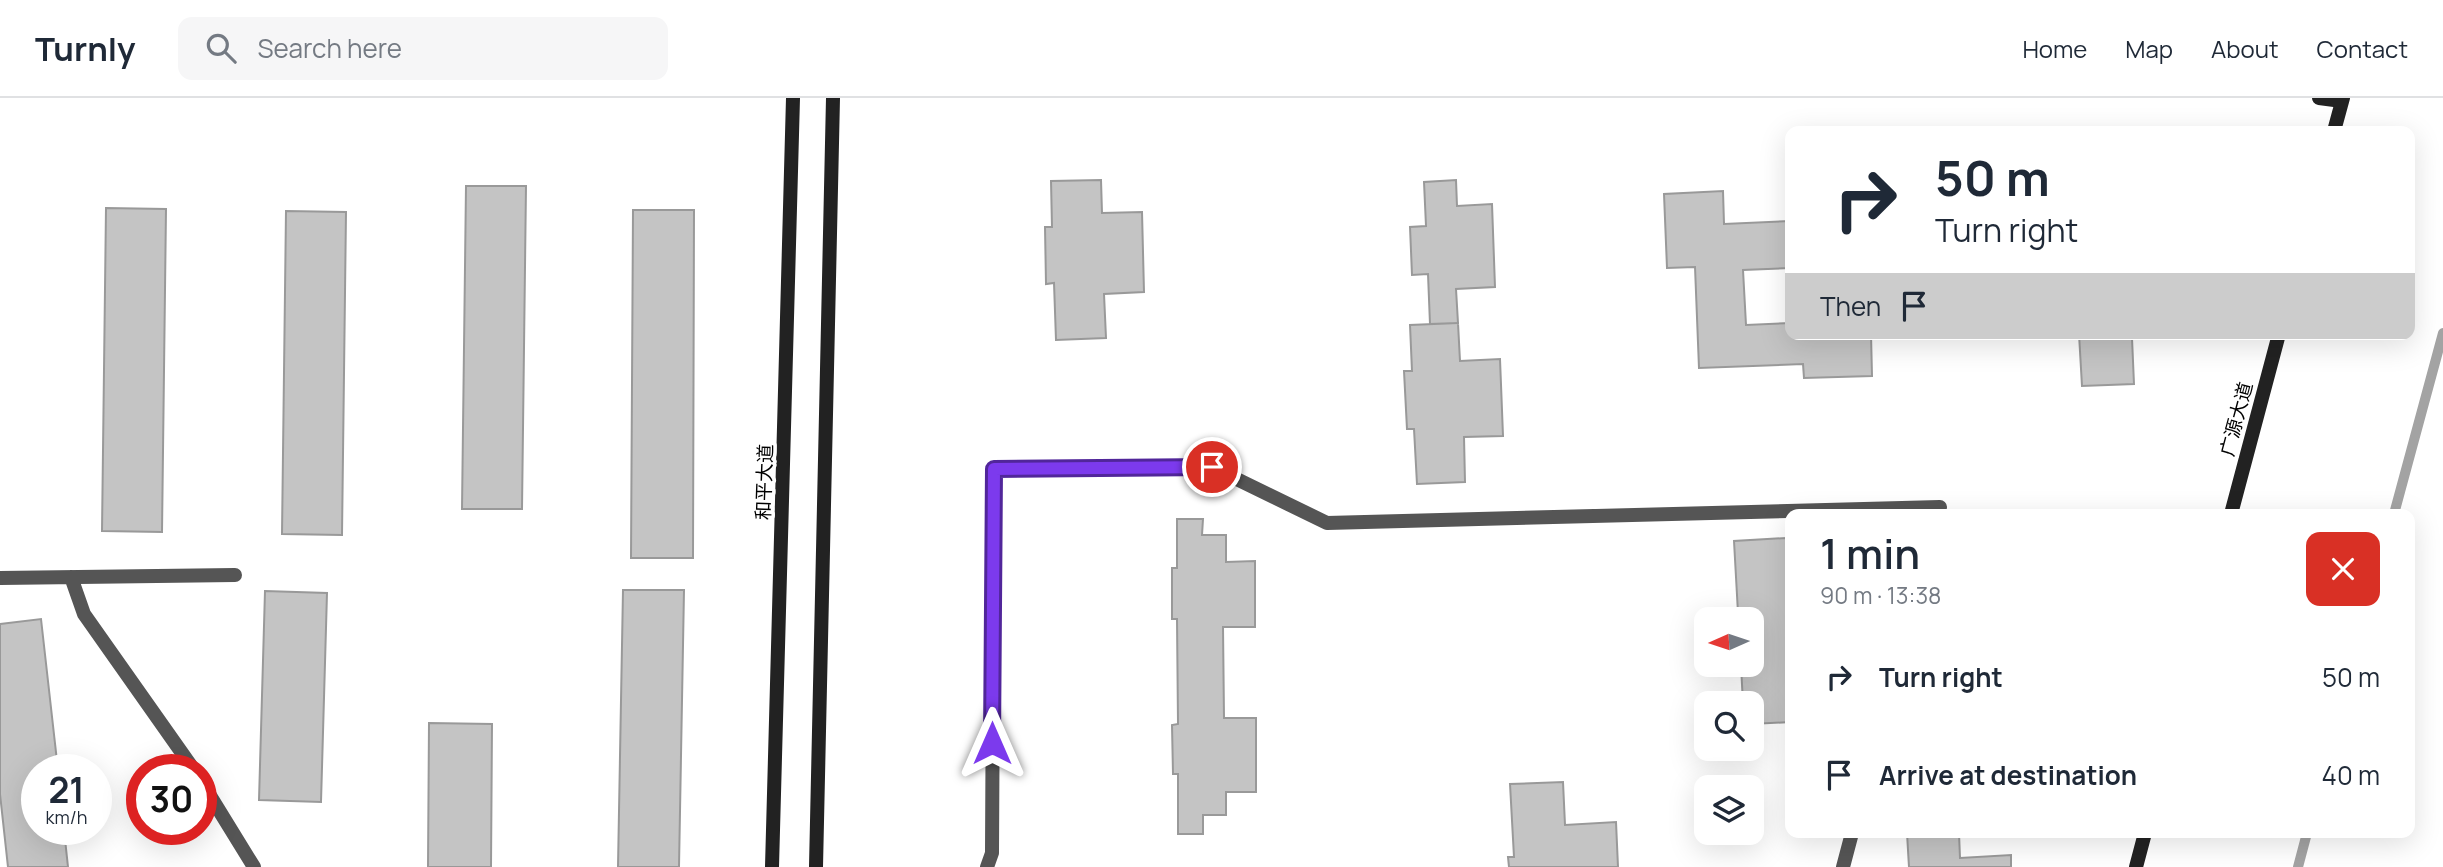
<!DOCTYPE html>
<meta charset="utf-8">
<style>
body{margin:0;font-family:Manrope,"Noto Sans SC",sans-serif;background:#f6f6f7;color:#1f2937;height:100vh;display:flex;flex-direction:column;font-size:26px;white-space:nowrap}
*{box-sizing:border-box;margin:0}
p{font-size:23px;color:#747a83}
.icon{flex:none;width:38px;height:38px;fill:none;stroke:currentColor;stroke-width:2;stroke-linecap:round;stroke-linejoin:round}
.map{position:relative;flex:1;overflow:hidden}
.side{position:absolute;left:1785px;top:411px;width:630px;height:329px;display:flex;flex-direction:column;background:#fff;border-radius:14px;box-shadow:0 7px 28px #0002}
.side>*{flex:none}
.guide{position:absolute;left:1785px;top:28px;width:630px;height:214px;border-radius:14px;box-shadow:0 7px 28px #0002;background:#fff;color:#1f2937;overflow:hidden}
.needle{width:46px;rotate:267deg}
.controls{position:absolute;left:1694px;top:509px;display:grid;gap:14px}
.controls a{display:grid;place-items:center;width:70px;height:70px;border-radius:14px;background:#fff;box-shadow:0 7px 28px #0002;font-size:35px}
.speed{position:absolute;left:21px;top:656px;display:flex;gap:14px;font-size:35px;font-weight:700;text-align:center}
.speed>*{display:grid;place-content:center;width:91px;height:91px;border-radius:50%;background:#fff;box-shadow:0 7px 28px #0002;line-height:1}
.speed small{font-size:18px;font-weight:400}
.speed .limit{border:10px solid #d22;background:#fff;color:#111}
.pin{position:absolute;display:grid;place-items:center;width:60px;height:60px;color:#fff;margin:-30px;border:4px solid #fff;border-radius:50%;box-shadow:0 2px 7px #0007}
.me{position:absolute;width:77px;margin:-38px;rotate:0deg;stroke-linejoin:round;filter:drop-shadow(0 0 5px #0008)}
.turn{display:flex;align-items:center;gap:24px;height:147px;padding:0 35px;font-size:32px}
.turn .icon{width:91px;height:91px;stroke-width:2.5}
.turn b{display:block;font-size:49px;line-height:60px}
.then{display:flex;align-items:center;height:66px;padding:0 35px;background:#0003;gap:14px;font-size:26px}
.round{display:grid;place-items:center;flex:none;width:74px;height:74px;border-radius:14px;background:#f6f6f7}
.overview{display:flex;align-items:center;justify-content:space-between;height:119px;padding:0 35px}
h1{font-size:42px;font-weight:600;line-height:52px}
ul{padding:0;list-style:none}
li{display:flex;align-items:center;gap:21px;height:98px;padding:0 35px}
li div{flex:1}
li b{display:block;font-size:26px}
li em{font-style:normal}
header{display:flex;align-items:center;gap:42px;box-sizing:border-box;height:98px;padding:0 35px;background:#fff;border-bottom:2px solid #e0e1e3}
header strong{font-size:33px}
nav{display:flex;gap:38px;margin-inline-start:auto;font-size:24px}
.search{width:490px;height:63px;background:#f6f6f7;display:flex;align-items:center;gap:18px;box-sizing:border-box;padding:0 24px;border-radius:14px;color:#747a83;font-size:26px}
.map>svg:first-child{display:block}
</style>
<header>
<strong>Turnly</strong>
<div class="search"><svg class="icon" aria-label="search" viewBox="0 0 24 24"><circle cx="10" cy="10" r="6"/><path d="M15 15l6 6"/></svg>Search here</div>
<nav><a>Home</a><a>Map</a><a>About</a><a>Contact</a></nav>
</header>
<div class="map">
<svg width="2443" height="769" viewBox="0 0 2443 769">
<rect width="100%" height="100%" fill="#fff"/>
<g fill="none" stroke-linecap="round" stroke-linejoin="round">
<path stroke="#a3a3a3" stroke-width="10" d="M2394,416L2443,235
M2298,769L2307,735"/>
</g>
<path fill="#c4c4c4" stroke="#999" stroke-width="2" d="M1101,82L1102,115L1142,114L1144,194L1104,196L1106,240L1056,242L1054,185L1046,186L1045,129H1052L1051,83Z
M1456,82L1457,108L1492,106L1495,189L1456,191L1458,225L1430,226L1428,176L1412,177L1410,129L1426,128L1424,84Z
M466,88H526L522,411H462Z
M1723,93L1724,126L1790,123V170L1743,172L1746,227L1790,225V209V236H1871L1872,278L1804,280L1803,266L1699,270L1695,169L1667,170L1664,96Z
M106,110L166,111L162,434L102,433Z
M633,112H694L693,460H631Z
M286,113L346,114L342,437L282,436Z
M1458,225L1460,263L1500,261L1503,338L1464,339L1465,384L1417,386L1414,331H1407L1404,273H1412L1410,227Z
M2079,236H2181V238L2132,240L2134,286L2082,288Z
M1177,421H1203L1202,437H1226V464L1255,463V529H1223L1224,620H1256V694H1226V717H1203V736H1178V676H1173L1172,627L1178,626L1177,521H1172V470H1177Z
M1786,440L1790,484V624L1752,626V606H1743L1741,567H1752V522H1732V515H1738L1734,443Z
M623,492H684L679,769H618Z
M265,493L327,495L321,704L259,702Z
M41,521L58,672H37V732H64L68,769H8L0,696V526Z
M429,625L492,626L491,769H428Z
M1563,684L1565,727L1616,724L1618,769H1509L1508,759H1514L1510,686Z
M1907,735H1959L1960,760L2011,757V769H1909Z"/>
<g fill="none" stroke-linecap="round" stroke-linejoin="round">
<path stroke="#555" stroke-width="14" d="M71,479L84,516L194,672
M0,480L235,477
M201,683L254,769
M987,769L992,755L994,371L1212,369L1327,425L1940,409L1938,416
M1843,769L1852,735"/>
<path stroke="#222" stroke-width="14" d="M2319,0L2342,3
M2334,33L2343,0
M2231,416L2279,236
M772,769L793,0
M816,769L833,0
M2136,769L2145,735"/>
</g>
<g fill="none" stroke-linecap="round" stroke-linejoin="round">
<defs>
<path id="route" d="M992,645L994,371L1212,369"/>
</defs>
<use href="#route" stroke="#51269a" stroke-width="18"/>
<use href="#route" stroke="#7c3aed" stroke-width="12"/>
</g>
<g text-anchor="middle" dominant-baseline="central" stroke-width="7" stroke-linejoin="round" paint-order="stroke">
<g font-size="19" fill="#000" stroke="#fff">
<text transform="translate(2236 321) rotate(-75)">广源大道</text>
<text transform="translate(764 384) rotate(-88)">和平大道</text>
</g>
</g>
</svg>
<div class="controls">
<a><svg class="needle" viewBox="-14 -14 28 28"><path d="M0-13l5 13h-10z" fill="#e53935"/><path d="M0 13l5-13h-10z" fill="#747a83"/></svg></a>
<a><svg class="icon" aria-label="search" viewBox="0 0 24 24"><circle cx="10" cy="10" r="6"/><path d="M15 15l6 6"/></svg></a>
<a><svg class="icon" aria-label="layers" viewBox="0 0 24 24"><path d="M12 4l9 5-9 5-9-5zM3 14l9 5 9-5"/></svg></a>
</div>
<div class="speed"><div>21<small>km/h</small></div><div class="limit">30</div></div>
<div class="pin" style="left:1212px;top:369px;background:#d93025"><svg class="icon" aria-label="arrive" viewBox="0 0 24 24"><path d="M6 21V4h12l-3 4 3 4H6"/></svg></div>
<svg class="me" style="left:992px;top:645px" viewBox="-20 -20 40 40"><path d="M0-17L14 15 0 8-14 15z" fill="#7c3aed" stroke="#fff" stroke-width="4"/></svg>
<div class="guide">
<div class="turn"><svg class="icon" aria-label="right" viewBox="0 0 24 24"><path d="M7 20v-9h11M14 6l5 5-5 5"/></svg><div><b>50 m</b>Turn right</div></div>
<div class="then">Then<svg class="icon" aria-label="arrive" viewBox="0 0 24 24"><path d="M6 21V4h12l-3 4 3 4H6"/></svg></div>
</div>
<section class="side">
<div class="overview"><div><h1>1 min</h1><p>90 m · 13:38</p></div><a class="round" style="background:#d93025;color:#fff"><svg class="icon" aria-label="close" viewBox="0 0 24 24"><path d="M6 6l12 12M18 6L6 18"/></svg></a></div>
<ul>
<li><svg class="icon" aria-label="right" viewBox="0 0 24 24"><path d="M7 20v-9h11M14 6l5 5-5 5"/></svg><div><b>Turn right</b></div><em>50 m</em></li>
<li><svg class="icon" aria-label="arrive" viewBox="0 0 24 24"><path d="M6 21V4h12l-3 4 3 4H6"/></svg><div><b>Arrive at destination</b></div><em>40 m</em></li>
</ul>
</section>
</div>
